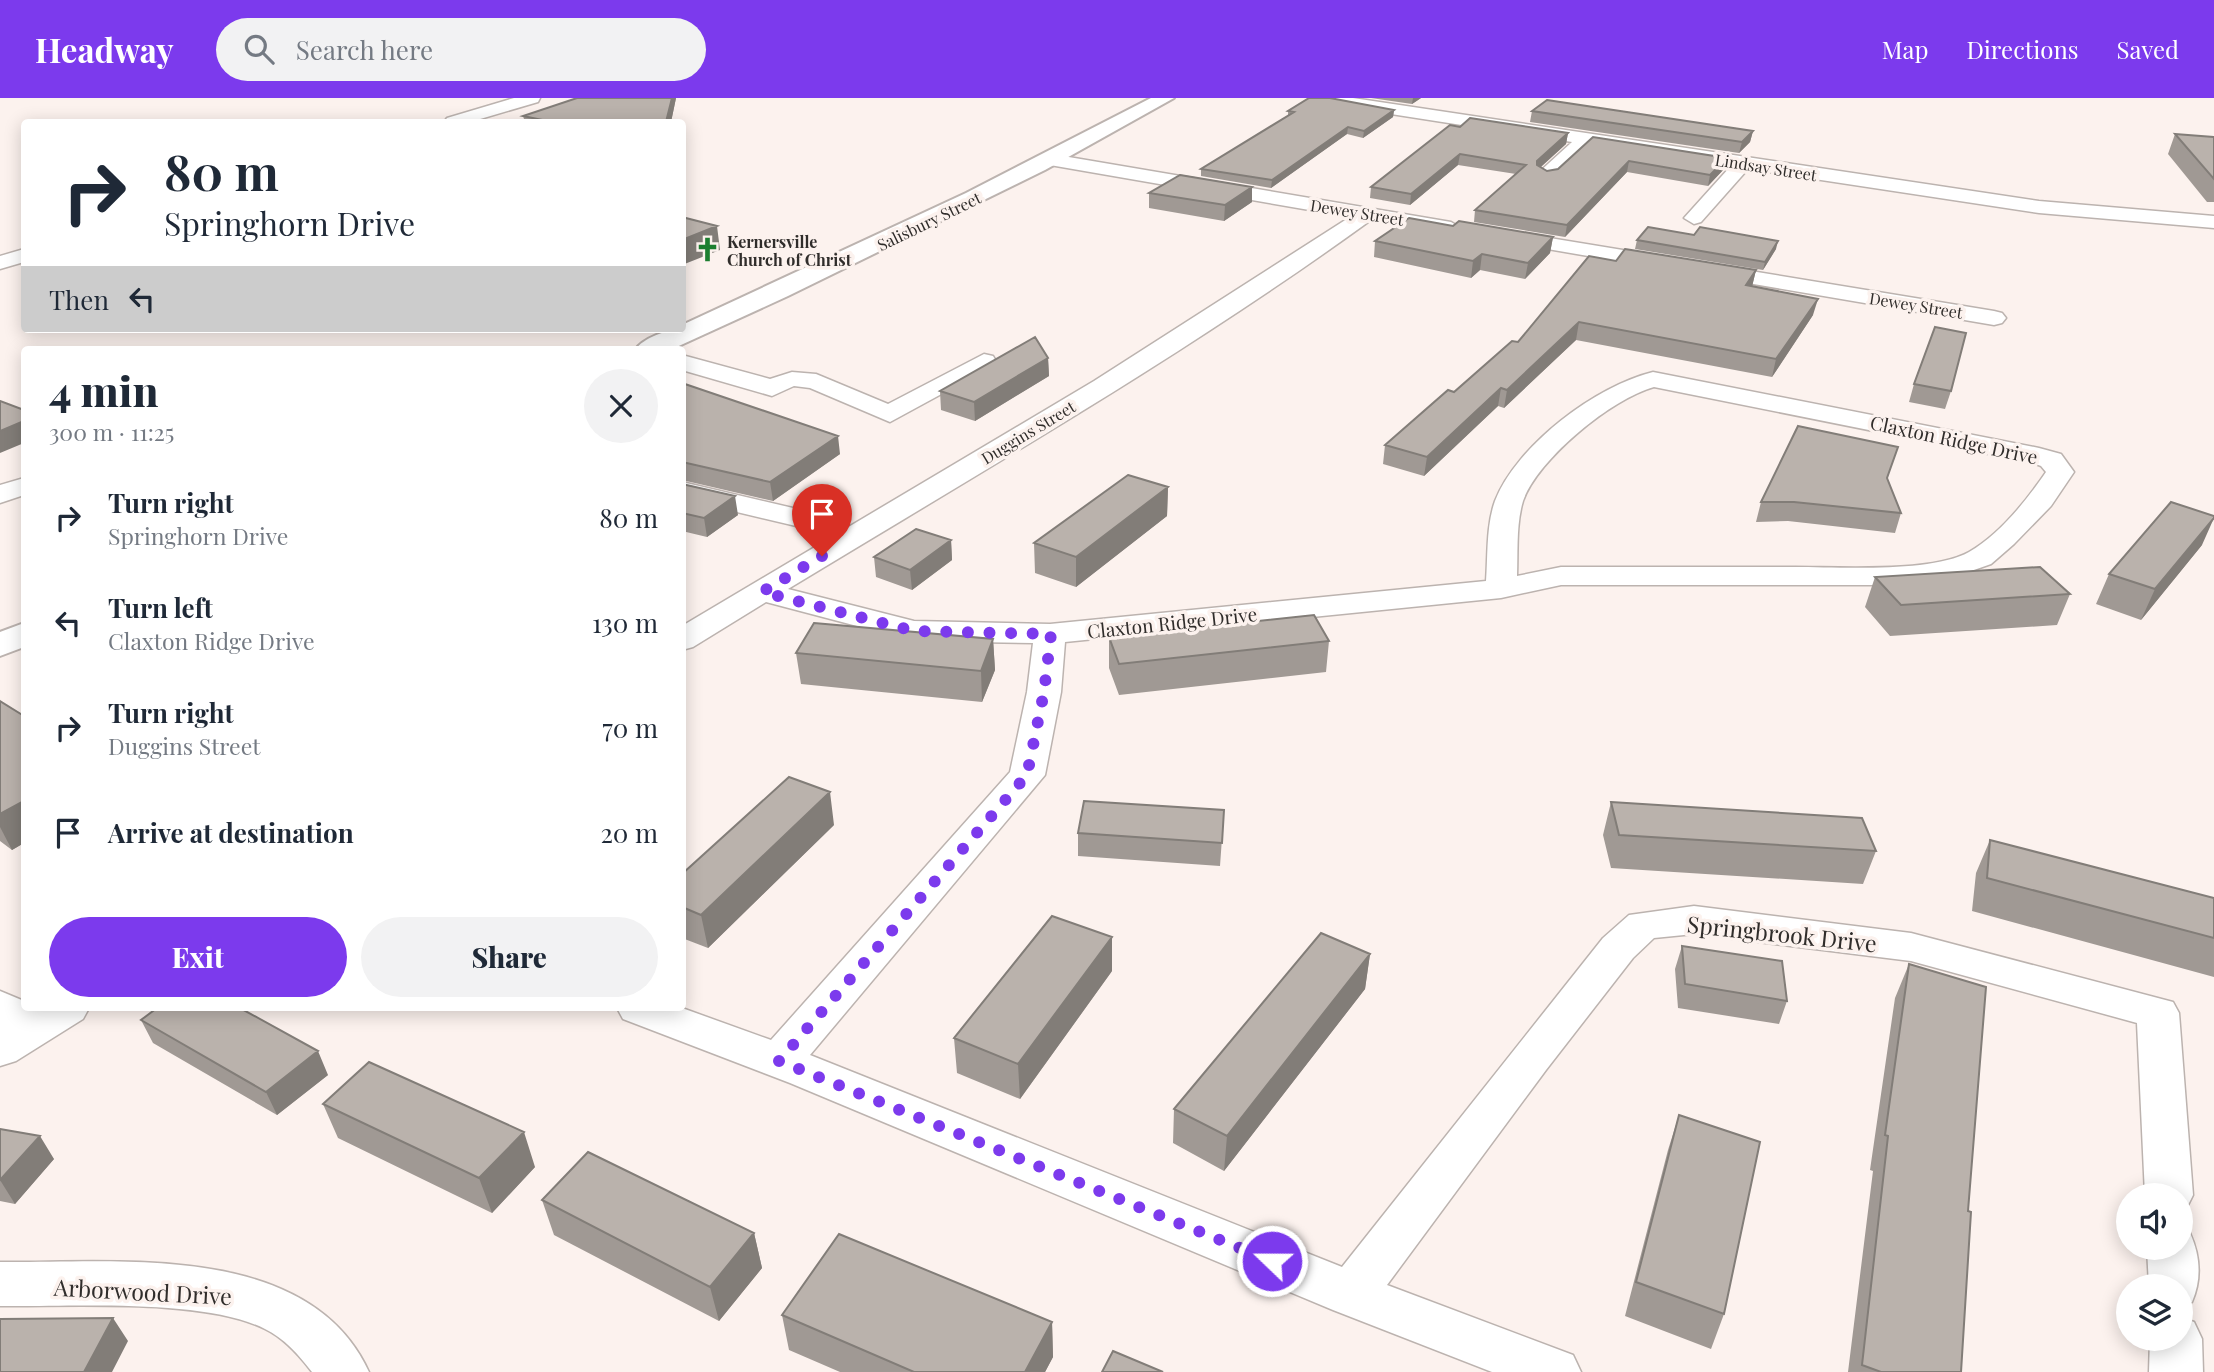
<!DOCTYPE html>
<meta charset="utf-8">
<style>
body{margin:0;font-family:"Playfair Display",serif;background:#f2f2f3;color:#1f2937;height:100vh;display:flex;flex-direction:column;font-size:26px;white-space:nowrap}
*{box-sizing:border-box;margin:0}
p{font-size:23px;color:#747a83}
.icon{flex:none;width:38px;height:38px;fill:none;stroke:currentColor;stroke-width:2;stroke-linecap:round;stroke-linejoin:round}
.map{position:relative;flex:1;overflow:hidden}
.sheet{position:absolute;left:21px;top:248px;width:665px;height:665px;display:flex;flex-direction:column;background:#fff;border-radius:7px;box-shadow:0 4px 18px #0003}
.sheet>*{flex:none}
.banner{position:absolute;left:21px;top:21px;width:665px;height:214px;border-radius:7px;box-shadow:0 4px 18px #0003;background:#fff;color:#1f2937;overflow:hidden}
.fabs{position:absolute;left:2116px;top:1085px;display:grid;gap:14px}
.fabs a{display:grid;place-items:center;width:77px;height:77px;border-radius:50%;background:#fff;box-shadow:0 4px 18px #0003;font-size:35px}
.pin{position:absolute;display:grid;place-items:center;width:60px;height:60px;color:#fff;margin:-72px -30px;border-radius:50% 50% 50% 0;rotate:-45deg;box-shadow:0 0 7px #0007}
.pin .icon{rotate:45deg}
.me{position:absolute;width:77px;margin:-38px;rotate:292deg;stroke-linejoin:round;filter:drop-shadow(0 0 5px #0008)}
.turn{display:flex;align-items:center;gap:24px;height:147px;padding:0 28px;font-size:32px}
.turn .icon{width:91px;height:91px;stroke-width:2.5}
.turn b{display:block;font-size:49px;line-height:60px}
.then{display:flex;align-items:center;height:66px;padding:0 28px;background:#0003;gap:14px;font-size:26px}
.round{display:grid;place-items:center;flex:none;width:74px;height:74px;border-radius:37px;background:#f2f2f3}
.summary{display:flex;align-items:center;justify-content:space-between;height:119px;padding:0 28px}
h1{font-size:42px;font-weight:800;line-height:52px}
.button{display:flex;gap:14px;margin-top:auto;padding:14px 28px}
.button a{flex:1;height:80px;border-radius:42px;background:#7c3aed;color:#fff;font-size:28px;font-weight:800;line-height:80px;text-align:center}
.button a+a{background:#f2f2f3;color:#1f2937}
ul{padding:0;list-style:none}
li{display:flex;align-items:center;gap:21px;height:105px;padding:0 28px}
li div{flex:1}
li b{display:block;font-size:26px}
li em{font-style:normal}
header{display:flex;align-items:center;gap:42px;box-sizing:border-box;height:98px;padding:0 35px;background:#7c3aed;color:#fff}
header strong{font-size:33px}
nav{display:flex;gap:38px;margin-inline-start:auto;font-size:24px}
.search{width:490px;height:63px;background:#f2f2f3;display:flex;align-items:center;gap:18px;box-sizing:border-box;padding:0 24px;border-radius:38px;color:#747a83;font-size:26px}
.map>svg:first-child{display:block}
</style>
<header>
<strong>Headway</strong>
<div class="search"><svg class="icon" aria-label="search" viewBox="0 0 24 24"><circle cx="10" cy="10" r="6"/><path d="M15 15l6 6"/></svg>Search here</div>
<nav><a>Map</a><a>Directions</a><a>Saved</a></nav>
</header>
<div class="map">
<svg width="2214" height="1274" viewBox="0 0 2214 1274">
<rect width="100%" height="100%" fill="#fcf2ee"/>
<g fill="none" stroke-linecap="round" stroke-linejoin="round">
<defs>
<path id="minor" d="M514,0H540L538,4L470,24H444L447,20Z
M1312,0H1353L2039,103L2214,118V130L2039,115L1748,71L1701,124L1694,126L1684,120L1730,69L1590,47L1554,80L1547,82L1537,76L1572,44L1320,5Z
M1051,56L1451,124L1461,130L1451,136L1371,122C1185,257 984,372 788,491L914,523L1050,526L1486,483C1488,458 1486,428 1495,403C1517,347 1596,288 1653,274L2039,350L2061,356L2074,374L2051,408L2014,446L1991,466L1954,479L1880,487H1561L1501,500L1065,544L1061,594L1045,677L810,957L1342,1169L1603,840L1629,817L1694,808L1911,835L2173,904L2179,915L2193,1097L2186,1111L2180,1113V1097H2145L2137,925L1911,863L1694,836L1654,840L1633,860L1546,972L1387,1187L1573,1257L1581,1274H1492L1333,1212L790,985L623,921L617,910H682L771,942L1010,674L1027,594L1033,545L914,543L766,504L693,549L682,552V528L1094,283L1350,119L1044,66L1042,62L1044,58ZM1654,289L2033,365L2041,368L2046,374C2027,402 1999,437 1969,454C1931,475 1840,469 1795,469C1717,469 1639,469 1561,469L1517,478C1518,454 1516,426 1523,403C1538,361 1611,301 1654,289Z
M1507,133L1994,213L2002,215L2006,220L2002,225L1994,227L1500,143L1497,139Z
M24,151V164L0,171V158Z
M984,256L993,258L996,263L993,268L890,324L810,290L794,288L772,298L682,272V257L770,281L792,274L816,276L888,306Z
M24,380V397L0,405V387Z
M682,384L840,421L845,427L840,433L830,436L682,401Z
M0,893L24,903V910H89L83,921L16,963L0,968Z
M2180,1132L2190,1135C2200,1157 2202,1181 2192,1204L2180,1208V1188H2149L2147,1150H2180Z
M0,1164C119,1165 309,1143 369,1274H312C299,1257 284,1240 265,1231C204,1200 70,1209 0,1208Z
M2180,1219L2194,1224L2202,1241L2203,1274H2149L2150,1241H2180Z"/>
<path id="secondary" d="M1151,0H1174L1045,72L788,198L670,252H635C643,240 668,231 682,231V227L966,95Z
M24,525V549L0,558V534Z"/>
</defs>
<use href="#minor" stroke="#bcb3af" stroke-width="3"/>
<use href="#secondary" stroke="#bcb3af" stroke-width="4"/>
<use href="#minor" fill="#fff" fill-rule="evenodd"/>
<use href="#secondary" fill="#fff" fill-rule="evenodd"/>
</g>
<path fill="#a09994" d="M577,0H676L671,24H525L523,18Z
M1371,0H1421L1412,6Z
M1394,12L1393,19L1363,40L1347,36L1271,90L1201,78V71L1288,18V13Z
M1532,13L1753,33L1750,44L1739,55L1530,24Z
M1460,29L1568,35L1566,46L1541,69L1547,73L1558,71L1593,39L1724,71L1708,88L1627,74L1565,139L1474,124L1475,112L1516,76L1458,67L1410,107L1370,100L1371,89Z
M2175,36L2214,39V104H2207L2168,56Z
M1149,95L1252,104L1224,123L1149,110Z
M1453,128L1553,139L1550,155L1525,181L1480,172L1471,180L1374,159L1375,143Z
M1637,142L1776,151L1763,172L1635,151Z
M1616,163L1756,172L1752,188L1813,217L1772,279L1576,242L1504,310L1498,308L1424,378L1383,366L1385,347L1518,244Z
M1048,260L1049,278L975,323L941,312L940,293Z
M682,285L840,356L773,403L682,382Z
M1914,286L1951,293L1945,311L1909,304Z
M1887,381L1901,415L1895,435L1788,423L1756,424L1761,404Z
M682,386L738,417L707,439L682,433Z
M1168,389L1167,418L1076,489L1035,475L1034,445Z
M951,442L952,462L912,492L876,479L874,459Z
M2202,447L2141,522L2096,506L2109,476Z
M1875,479L2070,496L2057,527L1890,538L1865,509Z
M1109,539L1329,543L1326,574L1119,597L1109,570Z
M993,541L995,572L982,604L801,586L796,555Z
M0,603L24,618V745L12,752L0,743Z
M1611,704L1876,753L1863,786L1611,770L1603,737Z
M1224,712L1220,768L1078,758V735Z
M834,727L708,850L682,840V776Z
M1990,742L2214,800V879L1972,813L1976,775Z
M1682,848L1787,903L1779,926L1678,910L1675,871Z
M1370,856L1365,891L1224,1073L1173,1045L1174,1011Z
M1909,866L1968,1113L1961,1274H1848L1873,1073L1870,1072L1895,900Z
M1112,873L1020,1001L957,975L954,940Z
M141,922L328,977L277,1017L153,945Z
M323,1006L535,1069L492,1115L338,1040Z
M1679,1017L1724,1216L1711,1251L1625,1218L1668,1052Z
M0,1031L54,1061L15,1106L0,1103Z
M542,1102L754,1135L762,1170L719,1223L554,1137Z
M782,1217L1052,1224L1053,1259L1045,1274H840L789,1252Z"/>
<path fill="#827d78" d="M672,0H676L671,24H666Z
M1413,0H1421L1412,6Z
M1394,12L1393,19L1363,40L1364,33Z
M1348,29L1347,36L1271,90L1272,82Z
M1753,33L1750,44L1739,55L1742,44Z
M1568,35L1566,46L1535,74L1537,63Z
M1460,56L1458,67L1410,107L1411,96Z
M1727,60L1724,71L1708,88L1710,77Z
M1629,63L1627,74L1565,139L1567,127Z
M1252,89V104L1224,123L1225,107Z
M717,128L720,152L682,167V142Z
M1553,139L1550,155L1525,181L1528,165Z
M1778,143L1776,151L1763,172L1765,164Z
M1482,156L1480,172L1471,180L1473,163Z
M1756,172L1752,189L1746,187Z
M1818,201L1813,217L1772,279L1776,261Z
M1579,224L1576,242L1504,310L1507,292Z
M1048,260L1049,278L975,323L974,304Z
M1501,290L1498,308L1424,378L1427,359Z
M24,323V345L0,355V333Z
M838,338L840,356L773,403L770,384Z
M1168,389L1167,418L1076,489V459Z
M735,398L738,417L707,439L704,420Z
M2214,420L2202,447L2141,522L2155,491Z
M951,442L952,462L912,492L910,472Z
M993,541L995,572L982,604L981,573Z
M830,694L834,727L708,850L701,817Z
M24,703V745L12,752L0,729V716Z
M1112,839V873L1020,1001L1018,966Z
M1370,856L1365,891L1224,1073L1227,1038Z
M318,953L328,977L277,1017L266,994Z
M524,1034L535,1069L492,1115L479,1080Z
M40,1038L54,1061L15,1106L0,1082Z
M754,1135L762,1170L719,1223L710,1189Z
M113,1220L128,1243L112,1274H84Z
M1052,1224L1053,1259L1045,1274H1025Z"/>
<path fill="#bab2ac" stroke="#827d78" stroke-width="2" d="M577,0H672L666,24H552L523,18Z
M1309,0H1330L1394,12L1364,33L1348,29L1272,82L1201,71L1294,14L1288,13Z
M1547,2L1753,33L1742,44L1532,13Z
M1470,20L1568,35L1537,63V67L1547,73L1558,71L1593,39L1727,60L1710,77L1629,63L1567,127L1475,112L1526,67L1460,56L1411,96L1371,89L1450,27L1460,29Z
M2175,36L2214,39V81Z
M1180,77L1252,89L1225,107L1149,95Z
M682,119L717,128L682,142Z
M1409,120L1453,128L1459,123L1553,139L1528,165L1482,156L1473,163L1375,143Z
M1648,129L1694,137L1700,129L1778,143L1765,164L1637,142Z
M1625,151L1756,172L1746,187L1818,201L1776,261L1579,224L1507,292L1501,290L1427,359L1385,347L1448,292L1454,294L1512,243L1518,244L1589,158L1616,163Z
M1935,229L1966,235L1951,293L1914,286Z
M1035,239L1048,260L974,304L940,293Z
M682,285L838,338L770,384L682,364Z
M0,303L24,312V323L0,333Z
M1798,328L1898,349L1887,380L1901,415L1794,404H1761Z
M1128,377L1168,389L1076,459L1034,445Z
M682,386L735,398L704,420L682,415Z
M2171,404L2214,418V420L2155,491L2109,476Z
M916,431L951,442L910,472L874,459Z
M2040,469L2070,496L1901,507L1875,479Z
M1314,517L1329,543L1119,566L1109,539Z
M814,525L993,541L981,573L796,555Z
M0,603L24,618V703L0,716Z
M789,679L830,694L701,817L682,809V776Z
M1084,703L1224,712L1222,745L1078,735Z
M1611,704L1862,720L1876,753L1619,737Z
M1990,742L2214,800V840L1987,780Z
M1052,818L1112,839L1018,966L954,940Z
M1321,835L1370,856L1227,1038L1174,1011Z
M1682,848L1782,863L1787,903L1685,886Z
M1909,866L1986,889L1968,1113L1971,1114L1961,1274H1881L1862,1267L1888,1038L1885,1037Z
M157,910H240L318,953L266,994L141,922Z
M369,964L524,1034L479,1080L323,1006Z
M1679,1017L1760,1044L1724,1216L1636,1184Z
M0,1031L40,1038L0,1082Z
M588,1054L754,1135L710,1189L542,1102Z
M839,1136L1052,1224L1025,1274H914L782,1217Z
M113,1220L84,1274H0V1221Z
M1113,1253L1163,1274H1102Z"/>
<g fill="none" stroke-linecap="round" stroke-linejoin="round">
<path stroke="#7c3aed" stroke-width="12" stroke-dasharray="0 21.6" d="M822,458L762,494L914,533L1051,536L1044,594L1027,677L779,963L1272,1163"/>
</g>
<defs>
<symbol id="church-bare" viewBox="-9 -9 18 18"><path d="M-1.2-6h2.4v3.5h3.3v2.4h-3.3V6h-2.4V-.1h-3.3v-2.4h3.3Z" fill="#1c7e30" stroke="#fcf2ee" stroke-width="2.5" paint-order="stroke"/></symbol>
</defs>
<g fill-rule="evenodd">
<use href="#church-bare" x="690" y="134" width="35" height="35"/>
</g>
<g text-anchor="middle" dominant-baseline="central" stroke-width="7" stroke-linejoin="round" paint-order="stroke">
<g font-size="16" fill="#302d2b" stroke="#fcf2ee">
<text transform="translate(1766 69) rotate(9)">Lindsay Street</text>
<text transform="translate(1357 114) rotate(9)">Dewey Street</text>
<text transform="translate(929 123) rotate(-26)">Salisbury Street</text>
<text transform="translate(1916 207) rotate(9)">Dewey Street</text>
<text transform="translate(1028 334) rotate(-31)">Duggins Street</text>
</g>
<g font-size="16" font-weight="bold" fill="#302d2b" stroke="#fcf2ee" text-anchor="start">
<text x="727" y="143">Kernersville<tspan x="727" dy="18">Church of Christ</tspan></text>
</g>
<g font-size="19" fill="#302d2b" stroke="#fcf2ee">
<text transform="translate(1954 341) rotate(12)">Claxton Ridge Drive</text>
<text transform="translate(1172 524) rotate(-6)">Claxton Ridge Drive</text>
</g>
<g font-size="23" fill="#302d2b" stroke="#fcf2ee">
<text transform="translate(1782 835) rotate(6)">Springbrook Drive</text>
<text transform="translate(143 1193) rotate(3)">Arborwood Drive</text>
</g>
</g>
</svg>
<div class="fabs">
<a><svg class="icon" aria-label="sound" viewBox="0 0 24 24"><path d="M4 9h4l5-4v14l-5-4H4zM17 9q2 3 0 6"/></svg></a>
<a><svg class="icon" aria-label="layers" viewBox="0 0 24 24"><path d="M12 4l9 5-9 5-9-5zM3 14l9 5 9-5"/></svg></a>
</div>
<div class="pin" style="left:822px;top:458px;background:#d93025"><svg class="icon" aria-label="arrive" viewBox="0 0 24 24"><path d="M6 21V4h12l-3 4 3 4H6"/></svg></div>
<svg class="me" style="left:1272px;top:1163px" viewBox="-20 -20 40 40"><circle r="17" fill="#7c3aed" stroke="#fff" stroke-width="3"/><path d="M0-11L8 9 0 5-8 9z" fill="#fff"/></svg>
<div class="banner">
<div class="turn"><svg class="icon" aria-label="right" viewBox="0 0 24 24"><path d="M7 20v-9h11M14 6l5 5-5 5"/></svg><div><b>80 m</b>Springhorn Drive</div></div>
<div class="then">Then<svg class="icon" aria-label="left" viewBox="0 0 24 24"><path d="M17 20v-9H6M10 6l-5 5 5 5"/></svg></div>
</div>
<section class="sheet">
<div class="summary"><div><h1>4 min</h1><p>300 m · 11:25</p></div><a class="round"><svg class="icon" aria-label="close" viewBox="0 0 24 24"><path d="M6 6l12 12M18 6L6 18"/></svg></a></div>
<ul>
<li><svg class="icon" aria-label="right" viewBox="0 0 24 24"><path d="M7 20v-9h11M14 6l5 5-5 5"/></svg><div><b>Turn right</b><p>Springhorn Drive</p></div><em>80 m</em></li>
<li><svg class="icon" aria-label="left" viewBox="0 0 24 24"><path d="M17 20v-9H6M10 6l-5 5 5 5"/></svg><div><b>Turn left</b><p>Claxton Ridge Drive</p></div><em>130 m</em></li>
<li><svg class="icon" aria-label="right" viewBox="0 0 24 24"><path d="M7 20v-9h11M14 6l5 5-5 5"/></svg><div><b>Turn right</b><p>Duggins Street</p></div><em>70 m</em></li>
<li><svg class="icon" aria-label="arrive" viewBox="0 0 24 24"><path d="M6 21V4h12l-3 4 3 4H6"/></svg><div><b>Arrive at destination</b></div><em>20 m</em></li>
</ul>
<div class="button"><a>Exit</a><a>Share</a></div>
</section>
</div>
